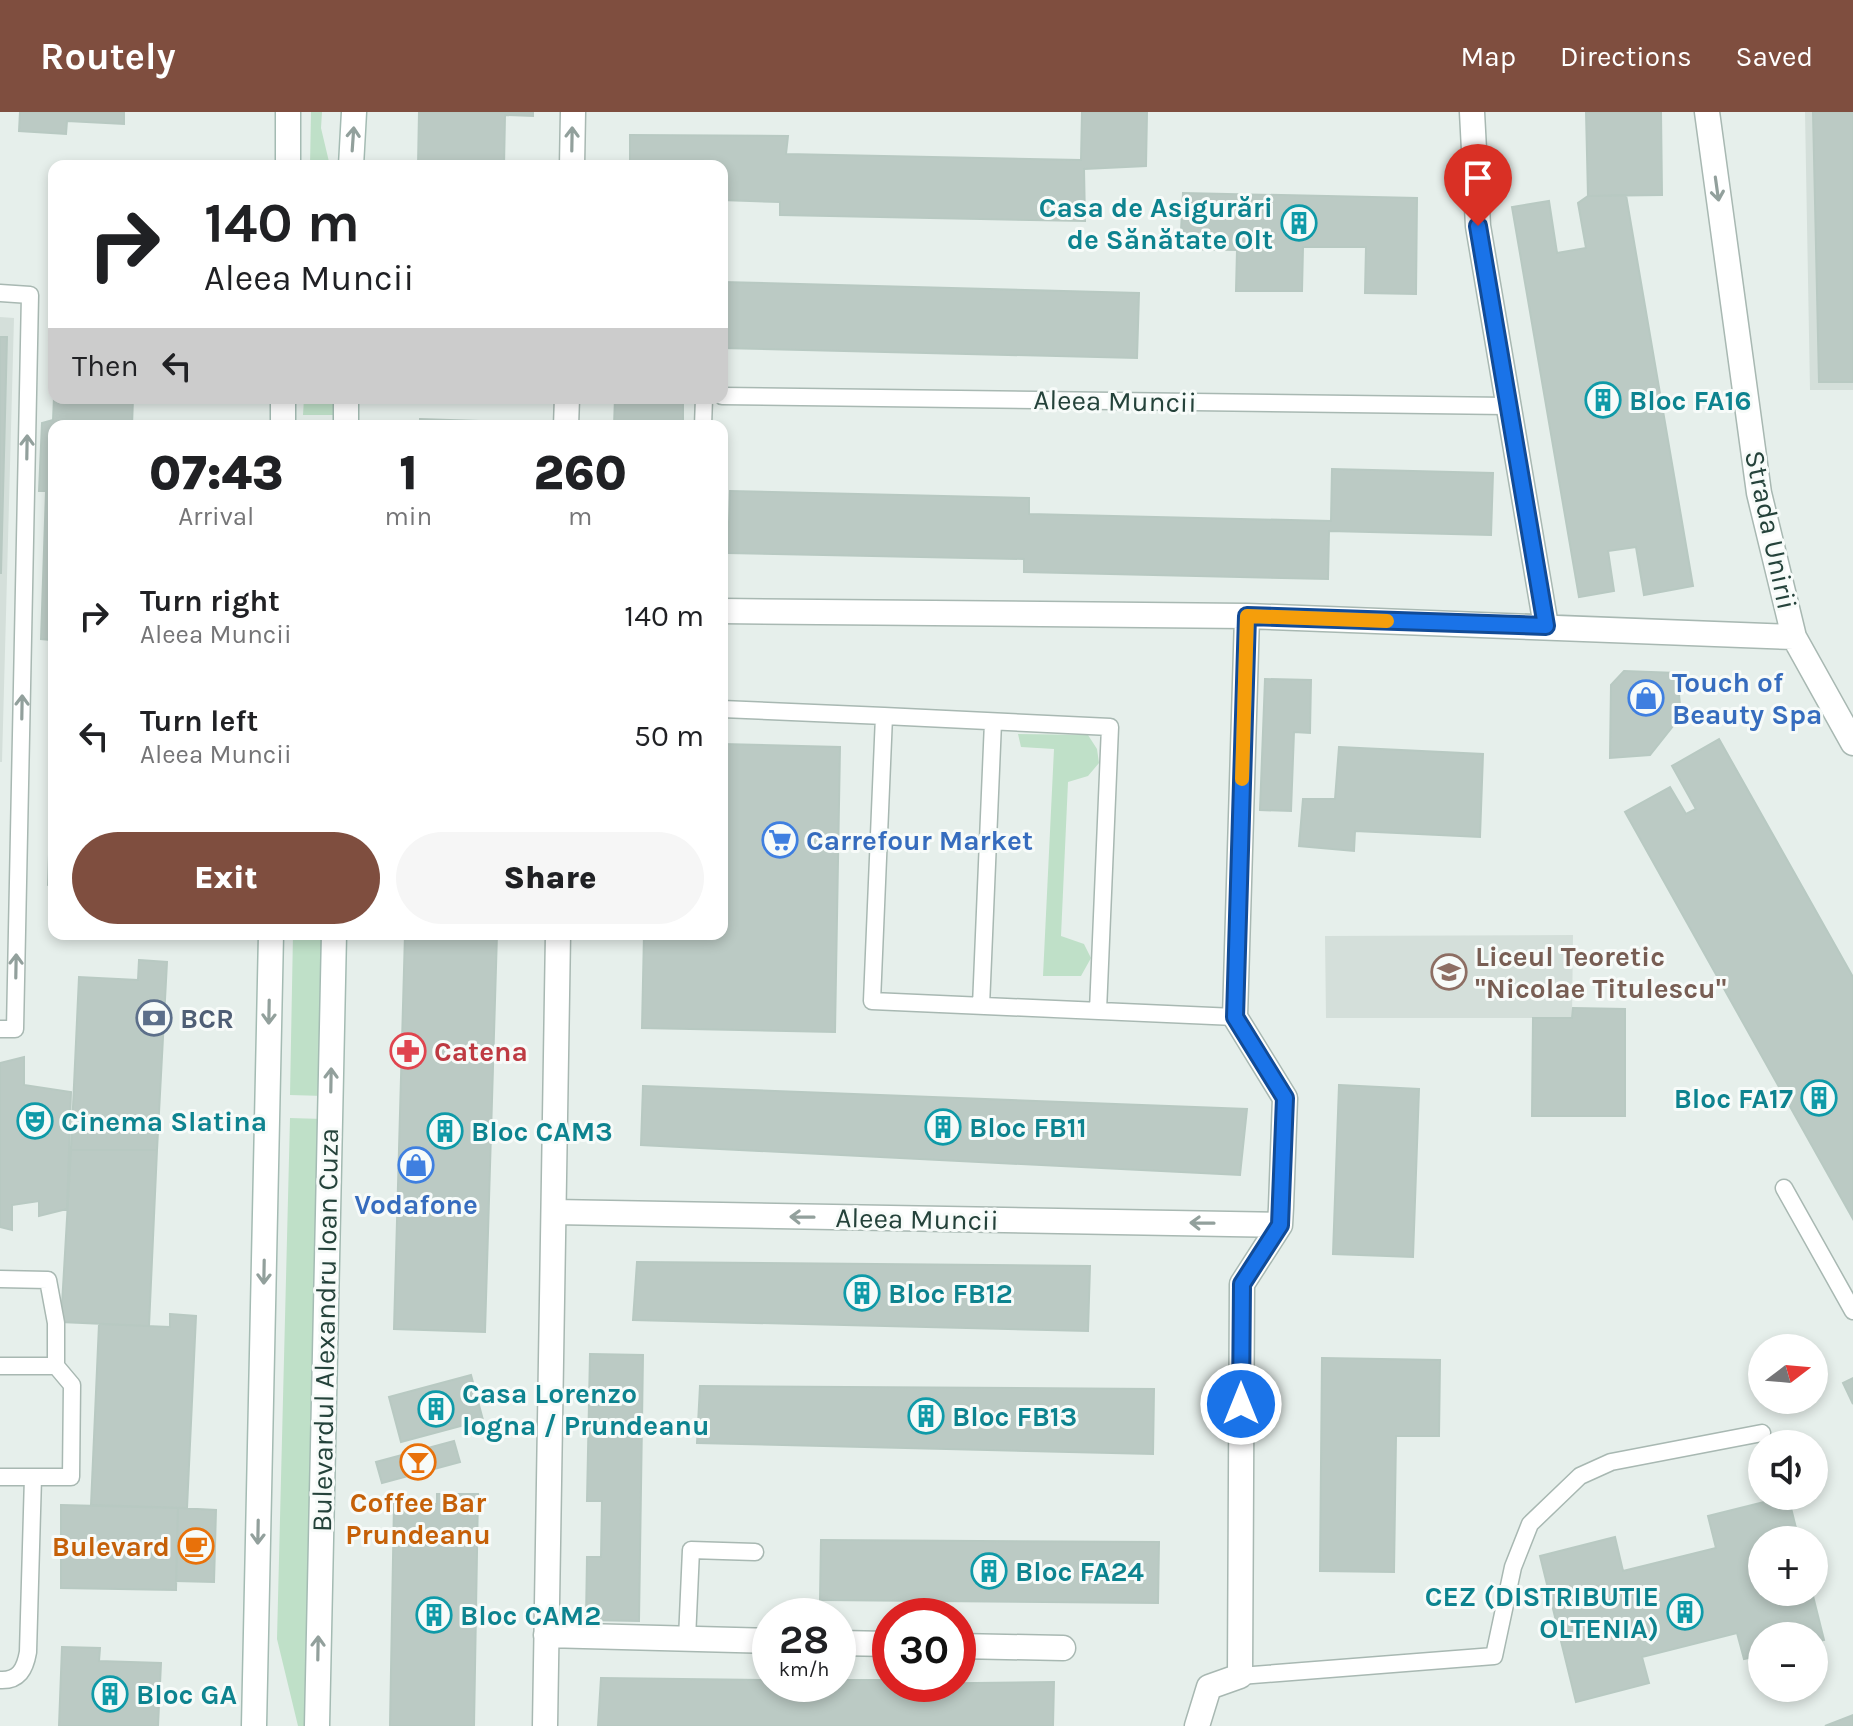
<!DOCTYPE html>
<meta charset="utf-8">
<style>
body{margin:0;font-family:Karla,sans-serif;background:#f6f6f6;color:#202124;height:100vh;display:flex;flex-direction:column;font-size:30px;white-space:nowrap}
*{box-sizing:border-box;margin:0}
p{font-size:26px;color:#757577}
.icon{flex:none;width:44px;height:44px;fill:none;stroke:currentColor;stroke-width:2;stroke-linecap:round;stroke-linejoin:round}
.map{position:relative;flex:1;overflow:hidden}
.panel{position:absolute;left:48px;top:308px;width:680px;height:520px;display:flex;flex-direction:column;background:#fff;border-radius:16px;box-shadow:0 4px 12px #0003}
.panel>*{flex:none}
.banner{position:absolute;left:48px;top:48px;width:680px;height:244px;border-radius:16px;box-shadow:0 4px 12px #0003;background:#fff;color:#202124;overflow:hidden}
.needle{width:52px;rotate:74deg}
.fabs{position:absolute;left:1748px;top:1222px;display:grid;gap:16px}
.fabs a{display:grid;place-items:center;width:80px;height:80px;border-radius:50%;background:#fff;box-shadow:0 4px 12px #0003;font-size:40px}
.speed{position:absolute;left:752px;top:1486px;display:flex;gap:16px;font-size:40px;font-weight:700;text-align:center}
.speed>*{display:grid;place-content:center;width:104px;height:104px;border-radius:50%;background:#fff;box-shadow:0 4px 12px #0003;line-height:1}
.speed small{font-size:20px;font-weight:400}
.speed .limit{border:12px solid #d22;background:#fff;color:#111}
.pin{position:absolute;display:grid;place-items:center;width:68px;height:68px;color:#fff;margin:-82px -34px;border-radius:50% 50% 50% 0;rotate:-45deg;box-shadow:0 0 8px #0007}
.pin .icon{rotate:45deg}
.me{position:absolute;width:88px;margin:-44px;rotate:0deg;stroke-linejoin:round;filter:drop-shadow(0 0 6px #0008)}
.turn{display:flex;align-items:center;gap:28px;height:168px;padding:0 24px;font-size:36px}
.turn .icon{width:104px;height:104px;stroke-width:2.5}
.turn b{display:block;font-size:56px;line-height:68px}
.then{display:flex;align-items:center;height:76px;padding:0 24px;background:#0003;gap:16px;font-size:30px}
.eta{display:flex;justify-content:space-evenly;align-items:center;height:136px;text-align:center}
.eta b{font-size:48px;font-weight:800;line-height:56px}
.primary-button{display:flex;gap:16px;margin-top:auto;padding:16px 24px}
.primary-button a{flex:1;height:92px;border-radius:48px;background:#7f4e3f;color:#fff;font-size:32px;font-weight:800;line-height:92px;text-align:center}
.primary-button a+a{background:#f6f6f6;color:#202124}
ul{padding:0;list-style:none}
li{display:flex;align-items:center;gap:24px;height:120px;padding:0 24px}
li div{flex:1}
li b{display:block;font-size:30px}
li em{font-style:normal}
header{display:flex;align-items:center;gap:48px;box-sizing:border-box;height:112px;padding:0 40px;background:#7f4e3f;color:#fff}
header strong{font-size:38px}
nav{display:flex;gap:44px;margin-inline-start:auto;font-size:28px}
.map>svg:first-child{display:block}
</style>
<header>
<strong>Routely</strong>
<nav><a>Map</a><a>Directions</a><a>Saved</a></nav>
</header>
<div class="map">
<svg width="1853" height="1614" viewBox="0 0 1853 1614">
<rect width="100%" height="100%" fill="#e6efeb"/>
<path fill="#d4dfda" d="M1805,0H1853V278H1810Z
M0,205L14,206L2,650H0Z
M1573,823L1572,906H1326L1325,824Z"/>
<path fill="#bfe0c8" d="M311,0H322L321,16L330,54H310Z
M304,286H336V303H303Z
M1018,622L1088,623L1097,637L1099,651L1088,664L1068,670L1061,824L1084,832L1091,846L1081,864H1043L1054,637L1021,635Z
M293,822H327L324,984L290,983Z
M290,1006L323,1007L310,1614H298L277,1527Z"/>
<path fill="#bbcac4" stroke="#b8c9c2" stroke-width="2" d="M20,0H124V12L67,9L66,22L19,19Z
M419,0H533V4L505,3L504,54H418Z
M1082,0H1147L1146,54L1084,57L1085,109L780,103V90L722,88V54H630V23L788,24L786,42L1081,48Z
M1586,0H1661L1662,83L1588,84Z
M1813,0H1853V270H1819Z
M1183,81L1417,86L1416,182L1365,181L1366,135H1303L1302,179H1236L1237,138L1180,137Z
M1626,83L1693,474L1644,483L1636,435L1608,439L1614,479L1579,485L1512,95L1549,89L1557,141L1586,136L1578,91L1588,84Z
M722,170L1139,181L1137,246L722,236Z
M50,175H54V228H49Z
M0,225H7L1,461H0Z
M54,285L133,286L132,314H54V569H50L51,528L41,527L46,379H39L42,311L53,308Z
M615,286H683V314H614Z
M420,307L512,310V314H420Z
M1332,357L1493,361L1491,423L1329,419L1328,467L1024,460V447L728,441L730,379L1029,386V402L1331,409Z
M1624,559L1677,561L1681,604L1650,643L1610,646L1611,573Z
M1265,567L1311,568L1310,621L1294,620L1291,699L1260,698Z
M1719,627L1853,865V1107L1625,700L1670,675L1686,702L1696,697L1672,654Z
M722,632L840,635L835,920L642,916L644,822H722Z
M1339,635L1483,642L1480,725L1355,719L1354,739L1299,734L1303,687H1335Z
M52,652H54V774L48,773Z
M405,822H497L485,1220L394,1217Z
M139,848L167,850L157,1038H71L79,865L138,868Z
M1573,896L1625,897V1004H1532L1533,906H1572Z
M24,945V973L71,980L67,1097L39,1104V1089L12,1093V1118L0,1115V951Z
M1339,973L1419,977L1413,1145L1333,1142Z
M643,974L1247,997L1240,1063L641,1033Z
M71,1038H157L149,1214L61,1210Z
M637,1150L1090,1154L1088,1219L633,1208Z
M170,1202L196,1204L187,1396L91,1393L99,1212L170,1215Z
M590,1242L643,1243L639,1509L586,1508L587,1445H601L602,1389H587Z
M1322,1246L1440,1248L1439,1324H1396L1394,1460L1320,1459Z
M471,1263L483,1308L401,1330L389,1285Z
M1853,1266V1292L1843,1271Z
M700,1274L1154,1277L1153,1342L697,1331Z
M454,1329L460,1350L382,1371L376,1350Z
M437,1382H478L474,1614H390L394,1391L437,1392Z
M1788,1384L1799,1428H1762V1480H1812L1824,1528L1814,1530V1524H1762V1543L1744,1547L1737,1521L1642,1545L1649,1571L1576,1590L1540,1444L1615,1425L1623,1459L1716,1436L1708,1404Z
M61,1393L178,1396L176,1478L61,1476Z
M178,1396L216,1398L214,1470L176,1469Z
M821,1428L1159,1430L1158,1491L820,1488Z
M62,1535L100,1536L99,1549L161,1551L158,1614H59Z
M601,1566L770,1568V1572H838V1568H890V1572L1054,1570L1053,1614H598Z
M1853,1603V1614H1825Z"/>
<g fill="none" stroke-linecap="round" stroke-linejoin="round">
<defs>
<path id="service" d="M0,181L30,183L15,917H0
M722,284L1507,294
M703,314L704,286
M722,597L884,604L872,889L1235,905
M884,604L1110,615L1098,899
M981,894L993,610
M1784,1076L1853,1199
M0,1167L48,1168L56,1211V1254H0
M0,1365H33
M687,1527L691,1438L755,1440
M1240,1564L1494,1544L1513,1455L1530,1412L1580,1364L1611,1350L1762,1321
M0,1568C19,1569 25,1557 28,1540L33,1365H71L72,1273L56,1254"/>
<path id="minor" d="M1472,0L1478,114L1546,514
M1707,0L1759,381L1794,525L1853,631
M572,54L573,0
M566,314L567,286
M722,499L1247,504L1794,525
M554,1100L1280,1113
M546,1523L770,1529
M838,1531L890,1532
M958,1534L1063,1536
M545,1614L558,822
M1197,1614L1209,1575L1240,1564L1242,1172L1280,1113L1281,1095L1285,986L1235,905L1247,504"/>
<path id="secondary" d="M288,54V0
M351,54L354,0
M283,314V286
M346,314V286
M254,1614L271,822
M317,1614L334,822"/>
</defs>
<use href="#service" stroke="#a8b8b2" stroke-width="19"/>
<use href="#minor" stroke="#a8b8b2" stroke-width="27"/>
<use href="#secondary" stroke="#a4bbb3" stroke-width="27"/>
<use href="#service" stroke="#fff" stroke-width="16"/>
<use href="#minor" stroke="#fff" stroke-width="24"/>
<use href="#secondary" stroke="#fff" stroke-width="24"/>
</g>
<defs><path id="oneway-shaft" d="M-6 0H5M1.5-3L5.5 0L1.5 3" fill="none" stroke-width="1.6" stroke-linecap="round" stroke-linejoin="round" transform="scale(2)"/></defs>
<g stroke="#92a09c">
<use href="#oneway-shaft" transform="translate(353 27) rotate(-86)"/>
<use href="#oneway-shaft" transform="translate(572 27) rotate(-89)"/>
<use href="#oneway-shaft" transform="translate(1717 77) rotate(82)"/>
<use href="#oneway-shaft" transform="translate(27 335) rotate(-89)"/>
<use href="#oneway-shaft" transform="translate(22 595) rotate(-89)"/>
<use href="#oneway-shaft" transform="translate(16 854) rotate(-89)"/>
<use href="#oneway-shaft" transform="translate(269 900) rotate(91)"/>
<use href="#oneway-shaft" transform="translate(331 968) rotate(-89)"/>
<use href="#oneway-shaft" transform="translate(802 1105) rotate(-179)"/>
<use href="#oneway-shaft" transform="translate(1202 1111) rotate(-179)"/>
<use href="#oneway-shaft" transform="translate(264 1160) rotate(91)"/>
<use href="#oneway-shaft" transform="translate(258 1420) rotate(91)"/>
<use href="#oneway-shaft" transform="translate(318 1536) rotate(-89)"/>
</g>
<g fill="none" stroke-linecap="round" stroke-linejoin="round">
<defs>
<path id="route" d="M1241,1292L1242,1172L1280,1113L1285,986L1235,905L1247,504L1546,514L1478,114"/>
</defs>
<use href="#route" stroke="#114b97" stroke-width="20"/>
<use href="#route" stroke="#1a73e8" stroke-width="14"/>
<path stroke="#f59e0b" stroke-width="14" d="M1242,667L1247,504L1387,509"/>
</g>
<defs>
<symbol id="building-ring" viewBox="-11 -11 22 22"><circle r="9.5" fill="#f7fbf9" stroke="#0f9aa8" stroke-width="1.5"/><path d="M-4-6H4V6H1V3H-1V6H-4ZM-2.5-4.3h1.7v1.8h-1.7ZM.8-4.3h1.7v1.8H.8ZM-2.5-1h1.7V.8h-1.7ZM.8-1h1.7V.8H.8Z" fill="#0f9aa8"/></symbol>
<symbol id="shop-ring" viewBox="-11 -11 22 22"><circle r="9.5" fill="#f7fbf9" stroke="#3f7fe0" stroke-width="1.5"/><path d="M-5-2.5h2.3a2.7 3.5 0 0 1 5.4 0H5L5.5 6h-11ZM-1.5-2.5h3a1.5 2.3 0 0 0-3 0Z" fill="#3f7fe0"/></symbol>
<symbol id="supermarket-ring" viewBox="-11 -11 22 22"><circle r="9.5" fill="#f7fbf9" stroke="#3f7fe0" stroke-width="1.5"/><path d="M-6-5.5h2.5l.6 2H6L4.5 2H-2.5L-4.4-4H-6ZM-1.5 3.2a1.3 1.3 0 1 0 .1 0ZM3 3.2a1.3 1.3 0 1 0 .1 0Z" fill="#3f7fe0"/></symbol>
<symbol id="school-ring" viewBox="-11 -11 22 22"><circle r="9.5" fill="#f7fbf9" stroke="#8d6e63" stroke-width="1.5"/><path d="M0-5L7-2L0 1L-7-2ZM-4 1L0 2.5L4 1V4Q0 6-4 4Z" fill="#8d6e63"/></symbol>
<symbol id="bank-ring" viewBox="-11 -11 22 22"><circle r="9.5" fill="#f7fbf9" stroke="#5c6f8a" stroke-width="1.5"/><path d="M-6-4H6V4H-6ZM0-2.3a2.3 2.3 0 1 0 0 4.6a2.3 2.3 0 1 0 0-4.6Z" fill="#5c6f8a"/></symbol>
<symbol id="pharmacy-ring" viewBox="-11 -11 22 22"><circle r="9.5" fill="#f7fbf9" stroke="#e0444e" stroke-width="1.5"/><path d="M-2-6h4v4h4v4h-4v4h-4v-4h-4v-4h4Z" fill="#e0444e"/></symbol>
<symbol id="theatre-ring" viewBox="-11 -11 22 22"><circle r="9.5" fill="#f7fbf9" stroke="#0f9aa8" stroke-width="1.5"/><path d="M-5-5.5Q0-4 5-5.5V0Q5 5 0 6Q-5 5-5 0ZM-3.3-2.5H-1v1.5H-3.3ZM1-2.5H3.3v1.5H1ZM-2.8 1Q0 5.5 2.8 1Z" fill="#0f9aa8"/></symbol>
<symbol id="bar-ring" viewBox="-11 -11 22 22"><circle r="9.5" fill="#f7fbf9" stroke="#e8710a" stroke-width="1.5"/><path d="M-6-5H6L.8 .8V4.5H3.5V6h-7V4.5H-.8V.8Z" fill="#e8710a"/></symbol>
<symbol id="cafe-ring" viewBox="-11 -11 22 22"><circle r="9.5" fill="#f7fbf9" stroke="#e8710a" stroke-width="1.5"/><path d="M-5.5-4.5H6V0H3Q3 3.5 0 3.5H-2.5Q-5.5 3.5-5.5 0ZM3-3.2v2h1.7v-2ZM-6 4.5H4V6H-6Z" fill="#e8710a"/></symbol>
</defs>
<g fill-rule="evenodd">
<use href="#building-ring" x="1279" y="91" width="40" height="40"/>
<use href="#building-ring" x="1583" y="268" width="40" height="40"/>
<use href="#shop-ring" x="1626" y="566" width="40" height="40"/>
<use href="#supermarket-ring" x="760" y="708" width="40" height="40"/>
<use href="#school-ring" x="1429" y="840" width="40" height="40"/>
<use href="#bank-ring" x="134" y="886" width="40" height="40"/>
<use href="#pharmacy-ring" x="388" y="919" width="40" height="40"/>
<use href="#building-ring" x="1799" y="966" width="40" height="40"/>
<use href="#theatre-ring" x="15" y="989" width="40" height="40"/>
<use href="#building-ring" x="923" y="995" width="40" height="40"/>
<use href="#building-ring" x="425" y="999" width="40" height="40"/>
<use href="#shop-ring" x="396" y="1033" width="40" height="40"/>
<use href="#building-ring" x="842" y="1161" width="40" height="40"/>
<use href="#building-ring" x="416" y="1277" width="40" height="40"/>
<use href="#building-ring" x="906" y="1284" width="40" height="40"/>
<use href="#bar-ring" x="398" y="1330" width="40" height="40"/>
<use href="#cafe-ring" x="176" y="1414" width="40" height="40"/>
<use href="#building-ring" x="969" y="1439" width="40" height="40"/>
<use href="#building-ring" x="1665" y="1480" width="40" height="40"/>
<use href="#building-ring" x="414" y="1483" width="40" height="40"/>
<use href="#building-ring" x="90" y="1562" width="40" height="40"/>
</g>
<g text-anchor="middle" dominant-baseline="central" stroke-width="6" stroke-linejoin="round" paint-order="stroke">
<g font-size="28" font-weight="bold" fill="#0d838f" stroke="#f7fbf9" text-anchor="start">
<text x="1273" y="95" text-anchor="end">Casa de Asigurări<tspan x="1273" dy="32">de Sănătate Olt</tspan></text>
<text x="1629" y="288">Bloc FA16</text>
<text x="1793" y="986" text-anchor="end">Bloc FA17</text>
<text x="61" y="1009">Cinema Slatina</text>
<text x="969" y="1015">Bloc FB11</text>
<text x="471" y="1019">Bloc CAM3</text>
<text x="888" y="1181">Bloc FB12</text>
<text x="462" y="1281">Casa Lorenzo<tspan x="462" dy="32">Iogna / Prundeanu</tspan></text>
<text x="952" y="1304">Bloc FB13</text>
<text x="1015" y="1459">Bloc FA24</text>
<text x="1659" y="1484" text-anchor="end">CEZ (DISTRIBUTIE<tspan x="1659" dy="32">OLTENIA)</tspan></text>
<text x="460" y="1503">Bloc CAM2</text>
<text x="136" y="1582">Bloc GA</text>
</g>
<g font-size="28" fill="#24423a" stroke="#f7fbf9">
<text transform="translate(1115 289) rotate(1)">Aleea Muncii</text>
<text transform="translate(1771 418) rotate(78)">Strada Unirii</text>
<text transform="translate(917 1107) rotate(1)">Aleea Muncii</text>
<text transform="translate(325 1218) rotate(-89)">Bulevardul Alexandru Ioan Cuza</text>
</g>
<g font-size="28" font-weight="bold" fill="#366cbe" stroke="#f7fbf9" text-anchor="start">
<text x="1672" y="570">Touch of<tspan x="1672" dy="32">Beauty Spa</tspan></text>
<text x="806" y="728">Carrefour Market</text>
<text x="416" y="1092" text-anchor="middle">Vodafone</text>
</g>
<g font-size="28" font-weight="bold" fill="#785e54" stroke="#f7fbf9" text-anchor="start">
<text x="1475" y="844">Liceul Teoretic<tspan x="1475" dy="32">"Nicolae Titulescu"</tspan></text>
</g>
<g font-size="28" font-weight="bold" fill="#4e5e75" stroke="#f7fbf9" text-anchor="start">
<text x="180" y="906">BCR</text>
</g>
<g font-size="28" font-weight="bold" fill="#be3a42" stroke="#f7fbf9" text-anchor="start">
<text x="434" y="939">Catena</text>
</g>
<g font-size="28" font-weight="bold" fill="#c56008" stroke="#f7fbf9">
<text x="418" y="1390">Coffee Bar<tspan x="418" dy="32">Prundeanu</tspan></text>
<text x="170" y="1434" text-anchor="end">Bulevard</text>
</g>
</g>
</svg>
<div class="fabs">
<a><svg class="needle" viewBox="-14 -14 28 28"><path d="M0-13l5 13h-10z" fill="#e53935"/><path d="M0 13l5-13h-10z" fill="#757577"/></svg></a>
<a><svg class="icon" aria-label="sound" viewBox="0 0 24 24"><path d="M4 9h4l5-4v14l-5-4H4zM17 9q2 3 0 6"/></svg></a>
<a>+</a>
<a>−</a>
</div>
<div class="speed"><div>28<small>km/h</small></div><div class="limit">30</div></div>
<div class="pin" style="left:1478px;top:114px;background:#d93025"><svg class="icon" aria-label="arrive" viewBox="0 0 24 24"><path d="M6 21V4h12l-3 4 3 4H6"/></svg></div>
<svg class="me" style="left:1241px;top:1292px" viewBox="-20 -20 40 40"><circle r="17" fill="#1a73e8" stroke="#fff" stroke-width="3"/><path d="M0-11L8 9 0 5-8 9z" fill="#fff"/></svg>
<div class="banner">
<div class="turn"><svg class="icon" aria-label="right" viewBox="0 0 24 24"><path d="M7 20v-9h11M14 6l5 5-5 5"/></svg><div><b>140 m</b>Aleea Muncii</div></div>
<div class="then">Then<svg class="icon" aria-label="left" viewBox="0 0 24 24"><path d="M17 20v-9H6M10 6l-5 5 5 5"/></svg></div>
</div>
<section class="panel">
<div class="eta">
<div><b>07:43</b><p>Arrival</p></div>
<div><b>1</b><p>min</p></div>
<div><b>260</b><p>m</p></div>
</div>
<ul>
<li><svg class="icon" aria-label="right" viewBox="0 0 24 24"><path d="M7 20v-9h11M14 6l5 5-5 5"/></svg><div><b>Turn right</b><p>Aleea Muncii</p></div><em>140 m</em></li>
<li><svg class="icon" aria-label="left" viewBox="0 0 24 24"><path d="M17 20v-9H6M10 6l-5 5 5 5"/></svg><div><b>Turn left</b><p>Aleea Muncii</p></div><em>50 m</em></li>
</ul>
<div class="primary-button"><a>Exit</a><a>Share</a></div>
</section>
</div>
